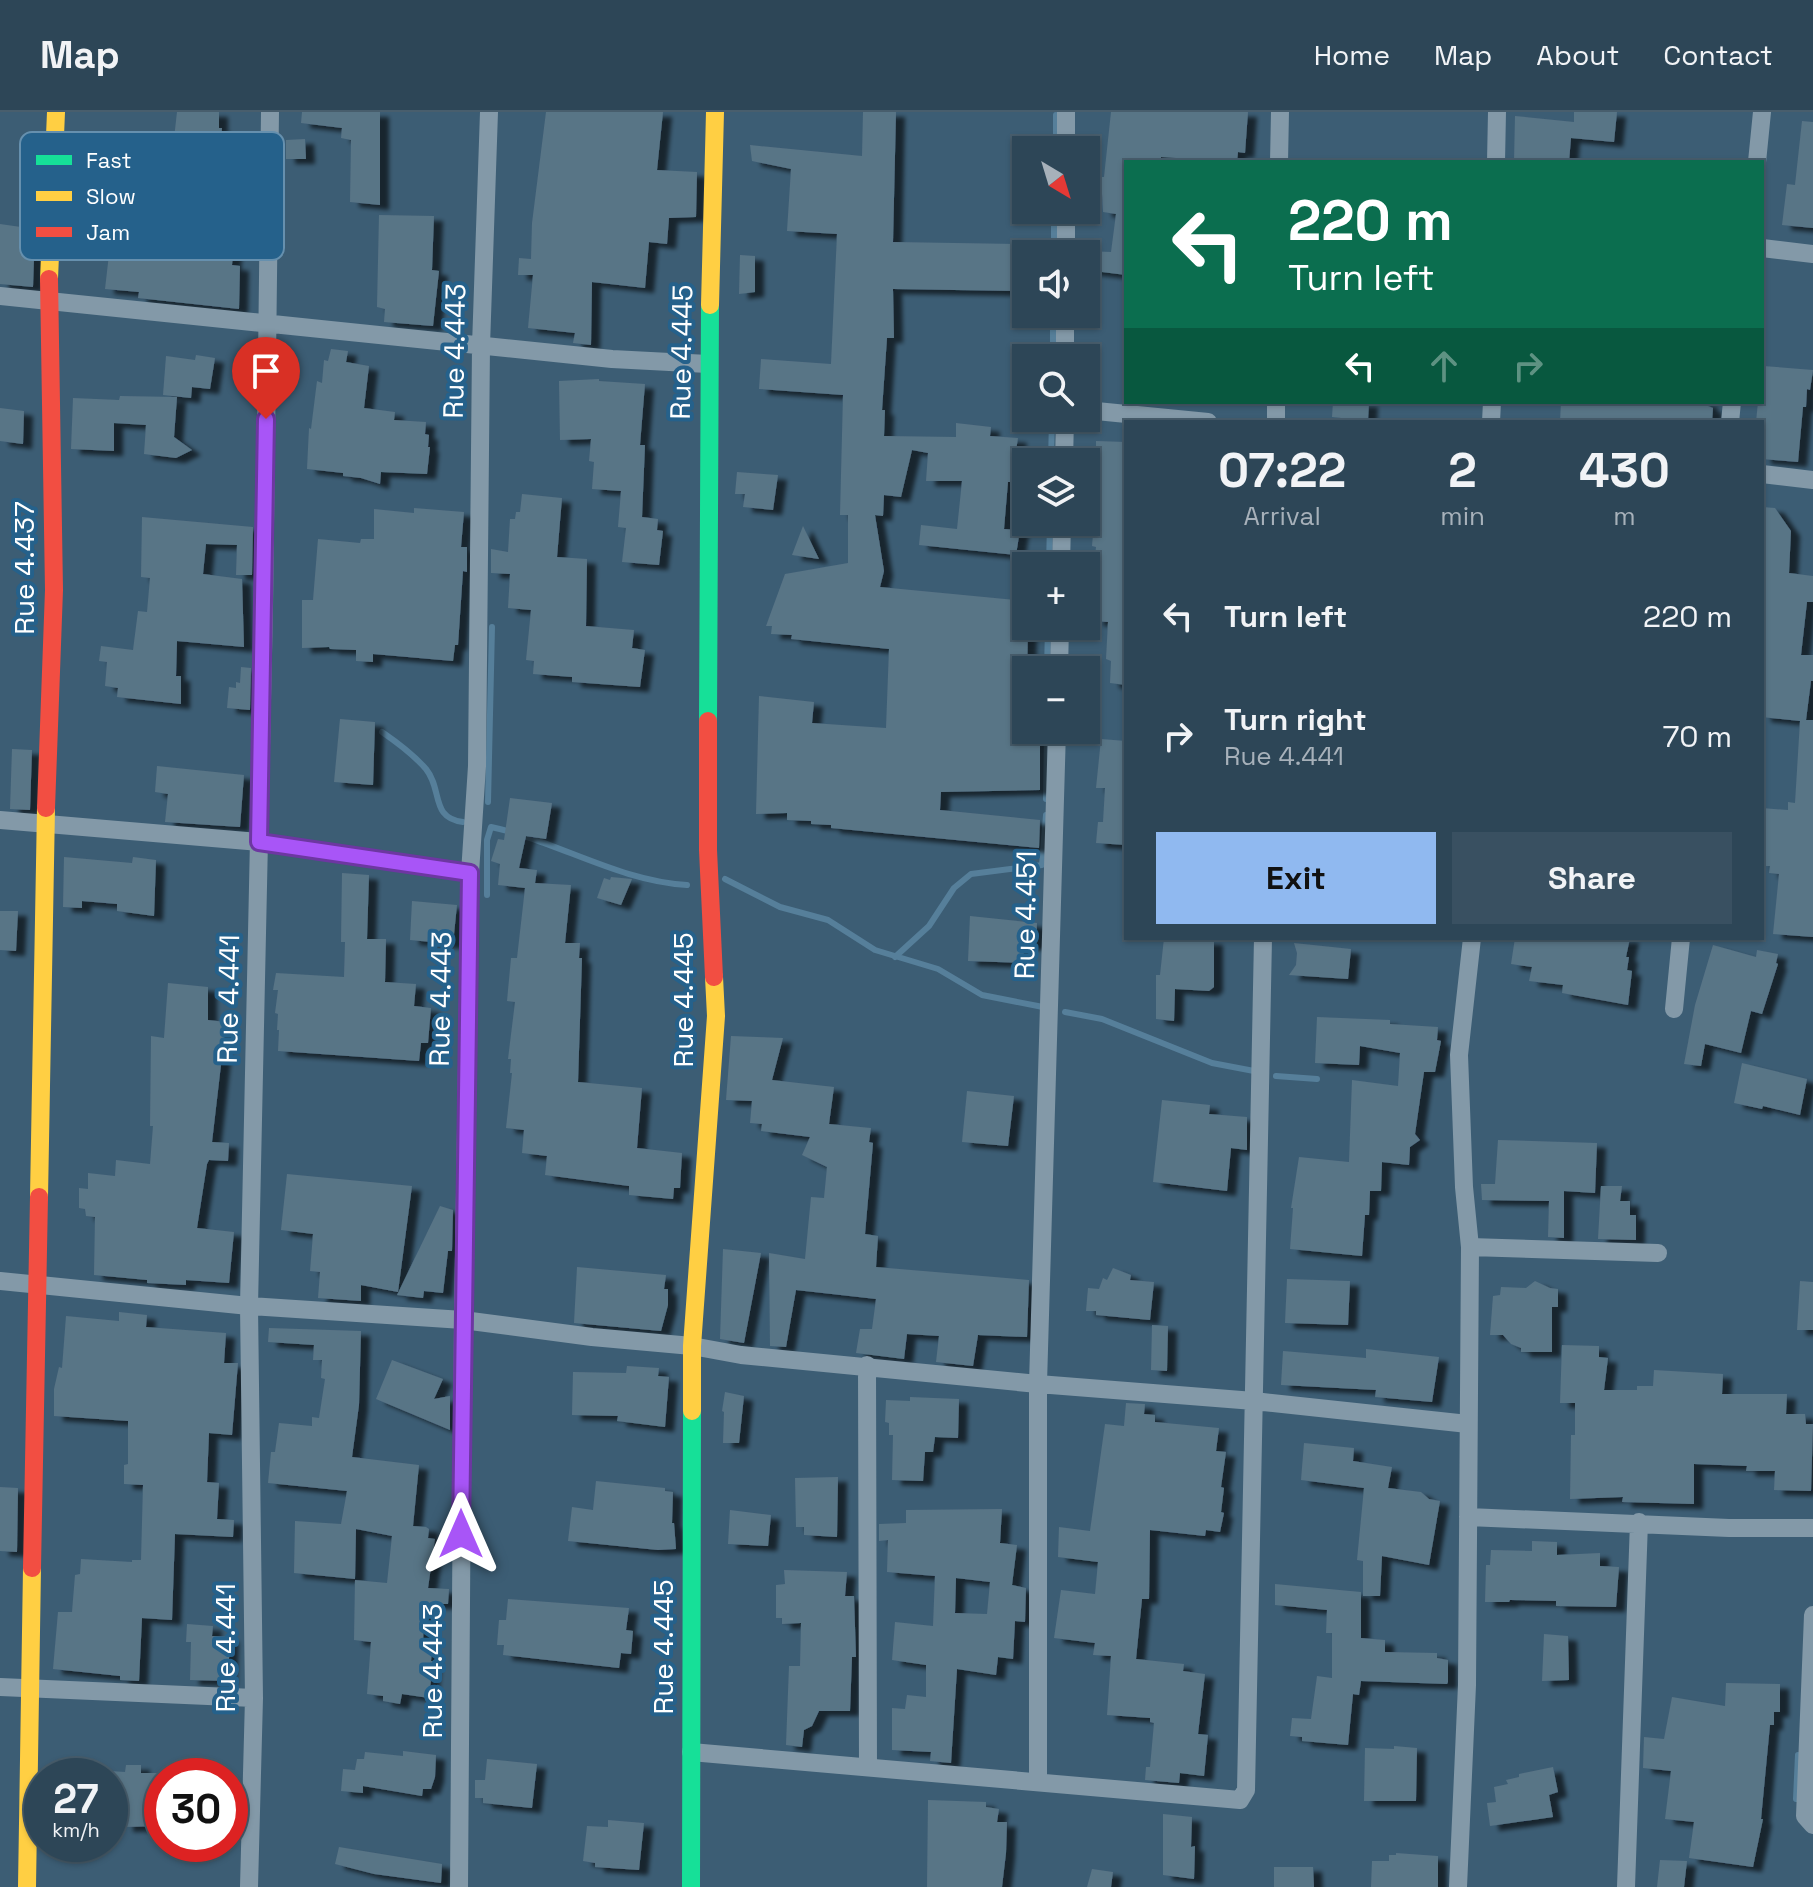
<!DOCTYPE html>
<meta charset="utf-8">
<style>
body{margin:0;font-family:"Space Grotesk",sans-serif;background:#395061;color:#f1f3f6;height:100vh;display:flex;flex-direction:column;font-size:30px;white-space:nowrap}
*{box-sizing:border-box;margin:0}
p{font-size:26px;color:#a7b1ba}
.icon{flex:none;width:44px;height:44px;fill:none;stroke:currentColor;stroke-width:2;stroke-linecap:round;stroke-linejoin:round}
.map{position:relative;flex:1;overflow:hidden}
.panel{position:absolute;left:1124px;top:308px;width:640px;height:520px;display:flex;flex-direction:column;background:#2d4657;border-radius:0px;box-shadow:0 2px 6px #0004,0 0 0 2px #485e6d}
.panel>*{flex:none}
.top-card{position:absolute;left:1124px;top:48px;width:640px;height:244px;border-radius:0px;box-shadow:0 2px 6px #0004,0 0 0 2px #485e6d;background:#0b6e4f;color:#fff;overflow:hidden}
.needle{width:52px;rotate:142deg}
.tools{position:absolute;left:1012px;top:24px;display:grid;gap:16px}
.tools a{display:grid;place-items:center;width:88px;height:88px;border-radius:0px;background:#2d4657;box-shadow:0 2px 6px #0004,0 0 0 2px #485e6d;font-size:40px}
.speed{position:absolute;left:24px;top:1646px;display:flex;gap:16px;font-size:40px;font-weight:700;text-align:center}
.speed>*{display:grid;place-content:center;width:104px;height:104px;border-radius:50%;background:#2d4657;box-shadow:0 2px 6px #0004,0 0 0 2px #485e6d;line-height:1}
.speed small{font-size:20px;font-weight:400}
.speed .limit{border:12px solid #d22;background:#fff;color:#111}
.pin{position:absolute;display:grid;place-items:center;width:68px;height:68px;color:#fff;margin:-82px -34px;border-radius:50% 50% 50% 0;rotate:-45deg;box-shadow:0 0 8px #0007}
.pin .icon{rotate:45deg}
.me{position:absolute;width:88px;margin:-44px;rotate:0deg;stroke-linejoin:round;filter:drop-shadow(0 0 6px #0008)}
.turn{display:flex;align-items:center;gap:28px;height:168px;padding:0 32px;font-size:36px}
.turn .icon{width:104px;height:104px;stroke-width:2.5}
.turn b{display:block;font-size:56px;line-height:68px}
.lanes{display:flex;align-items:center;height:76px;padding:0 32px;background:#0003;justify-content:center;gap:40px;direction:ltr}
.lanes .off{opacity:.35}
.eta{display:flex;justify-content:space-evenly;align-items:center;height:136px;text-align:center}
.eta b{font-size:48px;font-weight:700;line-height:56px}
.button{display:flex;gap:16px;margin-top:auto;padding:16px 32px}
.button a{flex:1;height:92px;border-radius:0px;background:#90b9f0;color:#111;font-size:32px;font-weight:700;line-height:92px;text-align:center}
.button a+a{background:#395061;color:#f1f3f6}
ul{padding:0;list-style:none}
li{display:flex;align-items:center;gap:24px;height:120px;padding:0 32px}
li div{flex:1}
li b{display:block;font-size:30px}
li em{font-style:normal}
header{display:flex;align-items:center;gap:48px;box-sizing:border-box;height:112px;padding:0 40px;background:#2d4657;border-bottom:2px solid #485e6d}
header strong{font-size:38px}
nav{display:flex;gap:44px;margin-inline-start:auto;font-size:28px}
.map>svg:first-child{display:block}
</style>
<header>
<strong>Map</strong>
<nav><a>Home</a><a>Map</a><a>About</a><a>Contact</a></nav>
</header>
<div class="map">
<svg width="1813" height="1775" viewBox="0 0 1813 1775">
<defs>
<filter id="shadow"><feDropShadow dx="9" dy="5" stdDeviation="2" flood-color="#0009"/></filter>
</defs>
<rect width="100%" height="100%" fill="#3c5d74"/>
<g fill="none" stroke-linecap="round" stroke-linejoin="round">
<path stroke="#567f9a" stroke-width="6" d="M1056,38V3
M1054,142V98
M1053,246V202
M1051,350L1052,306
M1049,454L1050,410
M1047,558L1048,514
M382,620C398,631 413,642 426,657C443,678 430,706 463,710
M1046,687L1047,618
M488,690L492,515
M725,767L780,795L828,808L875,838L938,857L982,883L1043,895
M487,783V728L491,715C557,729 618,769 687,773
M895,845L929,814L954,776L971,762L1042,753L1046,703
M1065,900L1102,907L1212,951L1254,959
M1276,964L1317,967
M1796,1687L1798,1643"/>
</g>
<path fill="#597486" fill-rule="evenodd" filter="url(#shadow)" d="M177,0H219V16H222L217,65L240,68L232,153L240,154L239,197L138,186L139,180L105,177L111,125L170,131L172,114H190L195,65L170,62Z
M302,0H380V93L350,90L351,28L341,26L342,16L301,11Z
M546,0H663L657,58L697,60L696,105L669,106L667,132L649,130L645,176L592,170L591,233L573,231L575,221L528,216L533,163H518L519,146L531,147L532,111Z
M863,0H896L893,130L1017,132L1016,179L893,177L894,226H887L882,298H885L884,324L956,325V311L991,315L990,324L1018,326L1011,370H1008L1004,417L1020,418L1016,443L919,433L921,413L957,417L962,369H926L928,341L912,338L901,385L884,383L883,404L875,403L884,459L880,475L1026,489V514H1028L1026,618H1040V678L941,680L940,698L1040,708L1039,736L831,716V713L811,712V709L787,708V701L756,702L759,584L814,590L812,611L886,616L889,537L791,527L792,523L771,522L772,514H766L785,462L848,451V403H840L843,283L759,277L761,247L831,252L837,122L787,119L791,57L752,49L750,33L862,44Z
M1111,0H1248L1245,41L1238,40L1237,50L1161,45V50H1126V163L1086,158V139L1111,140L1116,102L1103,100L1102,82H1086V65H1104Z
M1574,0H1617L1614,30L1571,26L1569,50H1514L1515,4L1574,10Z
M1802,9L1813,10V116L1782,113L1787,72L1795,73Z
M305,27L306,47H286V28Z
M379,103L434,104L432,158L439,159L433,214L384,210L385,197L377,195Z
M0,112L35,117L33,175L0,172Z
M740,143L755,144V180L739,182Z
M331,237L348,239L346,250L369,254L364,296L395,300L394,308L426,310L425,322L429,323L428,335H430L427,362L381,360L380,372L361,366L343,364V361L307,357L309,316L311,317L317,269L322,271L324,248L328,249Z
M196,243L215,246L210,277L192,275L191,286L163,283L166,244L195,248Z
M1763,254L1813,258L1810,278L1807,277L1806,295H1803L1798,350L1762,347V310H1756L1758,290H1762Z
M599,267V269L645,272L640,333H645L642,405L658,407L657,418L663,419L659,453L622,450L626,416L618,415L621,379L592,377L594,350L589,349L591,327L560,328L559,269Z
M120,284L177,285L174,325L192,338L176,346L144,342L146,313L114,311V339L71,337L73,286L119,288Z
M1333,290H1369L1368,309L1332,305Z
M1561,290H1709L1708,294L1713,296L1712,310H1560Z
M0,296L24,299L23,332L0,329Z
M1096,329L1126,330V573L1110,571L1111,549L1106,547L1108,510L1094,509L1097,485H1091L1096,435L1092,434L1096,387Z
M737,360L778,363L773,398L743,395L745,382H735Z
M522,382L562,386L557,445L587,447L586,514L634,518L632,536L645,538L640,575L572,570V565L533,562L534,549L526,548L531,498L508,496L510,462L491,461V437L508,440L510,407H515L516,400H520Z
M1762,395L1775,396L1791,419L1789,461L1813,464V490H1807L1801,543H1813V569H1811L1806,608H1813V825L1773,822L1779,762L1769,761L1770,754H1762V696L1788,698V690L1795,691L1800,609L1762,605L1765,553H1762Z
M414,396L464,400L461,435H467V460L463,459L458,533H455L453,549L373,542V550L356,549V538L330,537L329,535L302,536V488H313L318,427L360,431L361,427H374V397L414,401Z
M142,405L253,415L252,463H236L237,433L206,432L203,462L242,467L244,535L177,529L176,564H181V592L117,585L118,576L105,574L107,550L99,549L101,534L133,538L138,499L147,500L150,466L141,465Z
M803,414L819,447L792,443Z
M241,555L251,556L250,598L227,596L229,575L236,576V570L240,571Z
M340,607L375,610L373,673L334,670Z
M1101,627L1126,629V733L1096,731L1098,710H1103L1105,676H1096Z
M12,637L32,638L30,698L10,697Z
M157,654L244,663L240,715L165,710L168,682L155,680Z
M510,686L552,691L546,727L526,724L519,756L537,758L535,771L571,773L565,831H580L579,846H582L578,970L642,976L637,1036L682,1041L680,1076H674L673,1087L629,1083V1074L545,1063L547,1044L522,1041L524,1018L506,1016L512,961H510L511,947H508L515,890L507,889L511,846H517L525,776L498,773L500,752L491,749L498,727L504,728Z
M64,745L132,751L133,745L156,748L154,804L117,799V792L82,789V796L63,795Z
M342,761L369,763L367,827H386L385,870L416,872L414,894L431,896L428,931H421L419,949L278,939L279,918H277L278,902L275,901L278,878H273L276,861L344,865L345,830H341Z
M611,765L632,767L621,793L597,786L604,766L610,768Z
M412,789L457,793L453,832L410,828Z
M0,799H18L16,839L0,838Z
M970,804L1037,811L1036,833H1024L1023,851L968,849Z
M1164,826L1214,828V875L1209,879L1175,877L1174,909L1156,907V863H1160Z
M1515,826H1630L1626,845H1629L1627,858L1632,859L1628,893L1562,881L1563,873L1529,869L1532,855L1511,852Z
M1294,831L1351,837L1348,867L1289,863L1296,853L1297,841Z
M1713,833L1756,845L1757,838L1778,842L1776,851L1778,852L1762,902L1751,899L1741,941L1705,932L1701,954L1684,952L1695,893Z
M168,871L208,875V908L226,910L212,1030L229,1031L228,1049L209,1048L207,1052L197,1116L234,1120L229,1171L186,1168V1173L147,1171V1168L94,1163L95,1105L86,1104L85,1097L79,1096V1076L88,1077V1061L115,1064L116,1048L150,1052L153,1014H150L151,924L164,926Z
M1317,905L1390,908V912L1438,915L1437,928L1441,929L1435,960H1424L1415,1022L1420,1028L1410,1035L1409,1053L1382,1050L1381,1079H1370L1369,1103H1365L1362,1144L1290,1137L1293,1096H1291L1299,1045L1349,1050L1352,968L1398,974L1400,941L1360,934L1359,953L1315,951Z
M731,924L783,926L772,968L834,975L829,1012L871,1016L869,1030L873,1031L865,1122L878,1124L876,1155L1029,1168L1027,1225L978,1223L973,1254L936,1250L939,1224L907,1222L904,1247L856,1241L860,1217H872L876,1187L796,1178L786,1235L770,1234L769,1141L805,1147L811,1085L824,1086L827,1055L802,1043L810,1025L761,1019L762,1012L750,1011L752,989L726,988Z
M1742,951L1807,967L1800,1003L1763,994L1762,997L1734,991Z
M967,979L1014,984L1008,1034L962,1030Z
M1162,988L1210,993L1209,1002L1247,1005V1038L1231,1036L1227,1079L1153,1070Z
M1498,1028L1597,1031L1595,1081L1564,1079V1126L1548,1125L1549,1089L1482,1088L1481,1072H1495Z
M287,1062L412,1074L398,1180L361,1173V1189L318,1186L320,1160L310,1159L313,1122L281,1118Z
M1601,1074H1622L1620,1089H1630V1103H1636V1128L1598,1127Z
M440,1094L453,1098L452,1139H448L443,1181L424,1179L423,1186L397,1183Z
M723,1137L761,1141L744,1231L720,1227Z
M577,1155L666,1163L664,1177H668V1193L661,1219L574,1211Z
M1113,1156L1131,1163L1130,1168L1154,1170L1150,1208L1096,1203V1199H1086L1088,1176L1099,1177L1103,1166L1107,1168Z
M1287,1167L1350,1169L1348,1213L1285,1211Z
M1535,1169L1550,1176L1558,1177V1195H1552V1240H1521V1236L1511,1232L1503,1223H1490L1493,1184L1500,1183L1501,1175L1526,1176Z
M1800,1169L1813,1170V1218H1797Z
M119,1200L147,1203L146,1215L226,1221L224,1251H238L232,1323L209,1321L207,1370L219,1371L217,1407L234,1408L233,1425L175,1422L172,1508L142,1506L139,1569L120,1568V1564L53,1557L58,1500H72L75,1463L80,1462L81,1447L132,1450V1448H141L143,1373L124,1372V1353L128,1352V1309L54,1304V1277L59,1255L62,1256L66,1204L119,1209Z
M1152,1213L1168,1214L1167,1259L1151,1258Z
M269,1216L361,1219L359,1293L352,1345L419,1353L413,1414L426,1415L429,1417L428,1426L435,1427L428,1476L449,1477L448,1492H424L423,1538L432,1539L431,1549H433L429,1586L402,1582L400,1592L383,1589V1584L367,1582L371,1530L354,1528L355,1468L387,1471L392,1424L356,1417L355,1467L294,1461L295,1409L341,1412L347,1379L268,1371L271,1340H275L279,1311L312,1314V1305L319,1306L325,1267L321,1266L322,1248H313L314,1233L268,1230Z
M1562,1233L1599,1234V1245L1608,1246L1604,1278H1637V1274H1653L1654,1258L1723,1262L1722,1282H1787L1786,1302H1805L1806,1312H1813L1811,1379L1774,1378L1775,1359H1746L1747,1354L1694,1352V1392L1622,1390L1623,1385L1570,1387L1571,1323H1575V1291H1560Z
M1366,1237L1439,1245L1432,1290L1375,1285L1376,1278L1281,1273L1283,1239L1366,1246Z
M392,1248L443,1267L434,1287L450,1284V1318L376,1287Z
M627,1254L659,1256L658,1264L669,1265L665,1315L617,1309L618,1304L572,1303L573,1260L626,1261Z
M725,1280L744,1284L739,1331H723L724,1300L722,1299Z
M910,1285L959,1287L958,1326L935,1325L933,1340H925L923,1369L892,1368L893,1323H889V1311L885,1310L886,1288L910,1289Z
M1126,1291L1145,1292L1144,1302L1155,1303V1310L1219,1316L1216,1339L1226,1340L1221,1375L1224,1376L1221,1400L1224,1401L1220,1420L1206,1418L1205,1424L1150,1418L1149,1487H1142L1136,1547L1184,1552L1183,1559L1205,1562L1198,1622L1208,1623L1204,1664L1180,1661L1179,1671L1145,1668L1146,1655H1150L1154,1611L1150,1610V1606L1107,1603L1111,1544L1093,1543L1095,1531L1054,1526L1061,1478L1095,1482L1098,1450L1058,1445L1059,1415L1090,1419L1105,1312L1124,1314Z
M1304,1331L1354,1336L1353,1349L1392,1355L1388,1376L1421,1380L1429,1387L1440,1389L1429,1453L1382,1444L1380,1484H1363V1449L1357,1448L1364,1376L1301,1368Z
M838,1365L837,1425L804,1423V1415H796L795,1366Z
M596,1369L665,1376V1379L673,1380L672,1411H674L676,1437L658,1438L568,1429L572,1395L593,1398Z
M0,1375L18,1376L17,1440L0,1439Z
M1002,1397L1000,1431L1017,1433L1012,1473L1026,1476L1025,1510L1015,1509L1013,1547L998,1545L996,1563L957,1557L951,1651L930,1649L931,1640L892,1638V1596L905,1597L907,1583L926,1585V1553L892,1548L895,1510L933,1514L935,1464L887,1460L888,1428L879,1429V1412L906,1411V1398ZM956,1466L990,1470L987,1502L955,1501Z
M730,1398L771,1403L768,1434L728,1432Z
M1532,1429L1557,1430V1443L1600,1441V1454L1619,1455L1616,1495L1556,1494V1489L1510,1488L1509,1490H1485L1486,1453H1490L1491,1438L1532,1439Z
M784,1458L847,1460L845,1484H854L856,1545H852L850,1599H819L812,1614L804,1618L802,1635L786,1633L789,1554H800L801,1511L782,1512V1506H776V1473L785,1472Z
M1275,1472L1361,1480V1526L1385,1528V1540L1437,1541V1546L1448,1548V1570L1447,1572L1361,1569L1359,1583L1353,1582L1348,1633L1302,1629V1625L1290,1624L1292,1606L1311,1607L1317,1564L1332,1566V1521H1326L1327,1498L1275,1493Z
M508,1487L629,1496L626,1518L633,1519L631,1542L621,1541L619,1556L503,1543L504,1533H497L499,1508H506Z
M187,1512L213,1514L212,1524L230,1525L228,1569L190,1568L191,1530H186Z
M1544,1522L1568,1524L1569,1568L1542,1569Z
M1726,1571L1780,1572V1600H1774V1613H1770L1761,1707H1763L1753,1755L1689,1746L1694,1710L1665,1707L1671,1659L1643,1656L1644,1625L1664,1627L1672,1585L1725,1594Z
M1394,1634L1417,1636L1416,1689H1364L1365,1636L1394,1637Z
M403,1639L436,1643L435,1665L431,1677H423L422,1684L363,1674V1681L341,1679L343,1657L355,1658L357,1647H364L365,1640L403,1644Z
M487,1647L537,1652L532,1696L483,1691V1686H475V1668H485Z
M126,1653H141V1661H162V1714L124,1715L125,1679L110,1696V1659L125,1660Z
M1553,1655L1558,1680L1549,1683L1553,1705L1490,1714L1487,1691L1496,1690L1494,1675L1508,1672L1506,1668L1519,1665V1662Z
M928,1688L986,1690V1695L999,1697L997,1710H1007L1006,1741L1002,1775H927Z
M1163,1702L1192,1705L1191,1735L1195,1734L1194,1767L1163,1763Z
M608,1708L644,1711L639,1758L595,1755V1751L583,1749L587,1714L608,1715Z
M339,1735L442,1752L441,1771L374,1762L335,1752Z
M1396,1741L1438,1744V1775H1371L1372,1749H1389V1743H1396Z
M1660,1748L1687,1749L1684,1775H1657Z
M1274,1755H1313L1314,1775H1274Z
M1092,1757L1113,1760L1111,1775H1087Z"/>
<g fill="none" stroke-linecap="round" stroke-linejoin="round">
<path stroke="#8399a8" stroke-width="18" d="M1066,38V0
M1279,50L1280,0
M1496,50L1497,0
M1757,50L1762,0
M1762,136L1813,142
M1066,142V98
M0,184L612,247L708,252
M1065,246V202
M1086,298L1208,310
M1276,310V290
M1491,310L1492,290
M1730,310L1732,290
M1064,350L1065,306
M1762,362L1813,368
M1061,454L1062,410
M1059,558L1060,514
M0,708L259,730L470,761
M1674,897L1681,826
M1470,1135L1464,1075L1459,943L1472,826
M0,1169L249,1194L463,1208L592,1225L692,1234L741,1243L1038,1272L1254,1289L1468,1312
M867,1253L868,1655
M1468,1405L1729,1416H1813
M1813,1503L1805,1704L1813,1713
M0,1575L254,1586
M691,1640L1240,1688L1246,1678L1263,826
M1038,1670V1272L1057,618
M249,1775L254,1586L249,1194L264,495L270,0
M459,1775L463,1208L470,761L477,654L481,234L489,0
M1458,1775L1467,1573L1470,1135L1658,1141
M1626,1775L1639,1410"/>
<path stroke="#16e098" stroke-width="18" d="M708,609L710,193
M691,1775L692,1299"/>
<path stroke="#ffcf43" stroke-width="18" d="M49,167L56,0
M710,193L715,0
M39,1085L46,696
M692,1299V1234L716,904L714,865
M27,1775L32,1456"/>
<path stroke="#f24e42" stroke-width="18" d="M708,609V738L714,865
M46,696L54,478L49,167
M32,1456L39,1085"/>
</g>
<g fill="none" stroke-linecap="round" stroke-linejoin="round">
<defs>
<path id="route" d="M266,307L259,730L470,761L461,1422"/>
</defs>
<use href="#route" stroke="#6d37a1" stroke-width="20"/>
<use href="#route" stroke="#a855f7" stroke-width="14"/>
</g>
<g text-anchor="middle" dominant-baseline="central" stroke-width="8" stroke-linejoin="round" paint-order="stroke">
<g font-size="28" fill="#fff" stroke="#25618b">
<text transform="translate(454 239) rotate(-89)">Rue 4.443</text>
<text transform="translate(681 240) rotate(-89)">Rue 4.445</text>
<text transform="translate(24 456) rotate(-90)">Rue 4.437</text>
<text transform="translate(1025 803) rotate(-89)">Rue 4.451</text>
<text transform="translate(228 887) rotate(-89)">Rue 4.441</text>
<text transform="translate(440 887) rotate(-89)">Rue 4.443</text>
<text transform="translate(683 888) rotate(-90)">Rue 4.445</text>
<text transform="translate(663 1535) rotate(-90)">Rue 4.445</text>
<text transform="translate(225 1536) rotate(-90)">Rue 4.441</text>
<text transform="translate(432 1559) rotate(-90)">Rue 4.443</text>
</g>
</g>
<rect x="20" y="20" width="264" height="128" rx="12" fill="#25618b" stroke="#6690ae" stroke-width="2"/>
<rect x="36" y="43" width="36" height="10" fill="#16e098"/>
<rect x="36" y="79" width="36" height="10" fill="#ffcf43"/>
<rect x="36" y="115" width="36" height="10" fill="#f24e42"/>
<g font-size="22" fill="#fff">
<text x="86" y="56">Fast</text>
<text x="86" y="92">Slow</text>
<text x="86" y="128">Jam</text>
</g>
</svg>
<div class="tools">
<a><svg class="needle" viewBox="-14 -14 28 28"><path d="M0-13l5 13h-10z" fill="#e53935"/><path d="M0 13l5-13h-10z" fill="#a7b1ba"/></svg></a>
<a><svg class="icon" aria-label="sound" viewBox="0 0 24 24"><path d="M4 9h4l5-4v14l-5-4H4zM17 9q2 3 0 6"/></svg></a>
<a><svg class="icon" aria-label="search" viewBox="0 0 24 24"><circle cx="10" cy="10" r="6"/><path d="M15 15l6 6"/></svg></a>
<a><svg class="icon" aria-label="layers" viewBox="0 0 24 24"><path d="M12 4l9 5-9 5-9-5zM3 14l9 5 9-5"/></svg></a>
<a>+</a>
<a>−</a>
</div>
<div class="speed"><div>27<small>km/h</small></div><div class="limit">30</div></div>
<div class="pin" style="left:266px;top:307px;background:#d93025"><svg class="icon" aria-label="arrive" viewBox="0 0 24 24"><path d="M6 21V4h12l-3 4 3 4H6"/></svg></div>
<svg class="me" style="left:461px;top:1422px" viewBox="-20 -20 40 40"><path d="M0-17L14 15 0 8-14 15z" fill="#a855f7" stroke="#fff" stroke-width="4"/></svg>
<div class="top-card">
<div class="turn"><svg class="icon" aria-label="left" viewBox="0 0 24 24"><path d="M17 20v-9H6M10 6l-5 5 5 5"/></svg><div><b>220 m</b>Turn left</div></div>
<div class="lanes"><svg class="icon" aria-label="left" viewBox="0 0 24 24"><path d="M17 20v-9H6M10 6l-5 5 5 5"/></svg><svg class="icon off" aria-label="ahead" viewBox="0 0 24 24"><path d="M12 20V5M6 11l6-6 6 6"/></svg><svg class="icon off" aria-label="right" viewBox="0 0 24 24"><path d="M7 20v-9h11M14 6l5 5-5 5"/></svg></div>
</div>
<section class="panel">
<div class="eta">
<div><b>07:22</b><p>Arrival</p></div>
<div><b>2</b><p>min</p></div>
<div><b>430</b><p>m</p></div>
</div>
<ul>
<li><svg class="icon" aria-label="left" viewBox="0 0 24 24"><path d="M17 20v-9H6M10 6l-5 5 5 5"/></svg><div><b>Turn left</b></div><em>220 m</em></li>
<li><svg class="icon" aria-label="right" viewBox="0 0 24 24"><path d="M7 20v-9h11M14 6l5 5-5 5"/></svg><div><b>Turn right</b><p>Rue 4.441</p></div><em>70 m</em></li>
</ul>
<div class="button"><a>Exit</a><a>Share</a></div>
</section>
</div>
